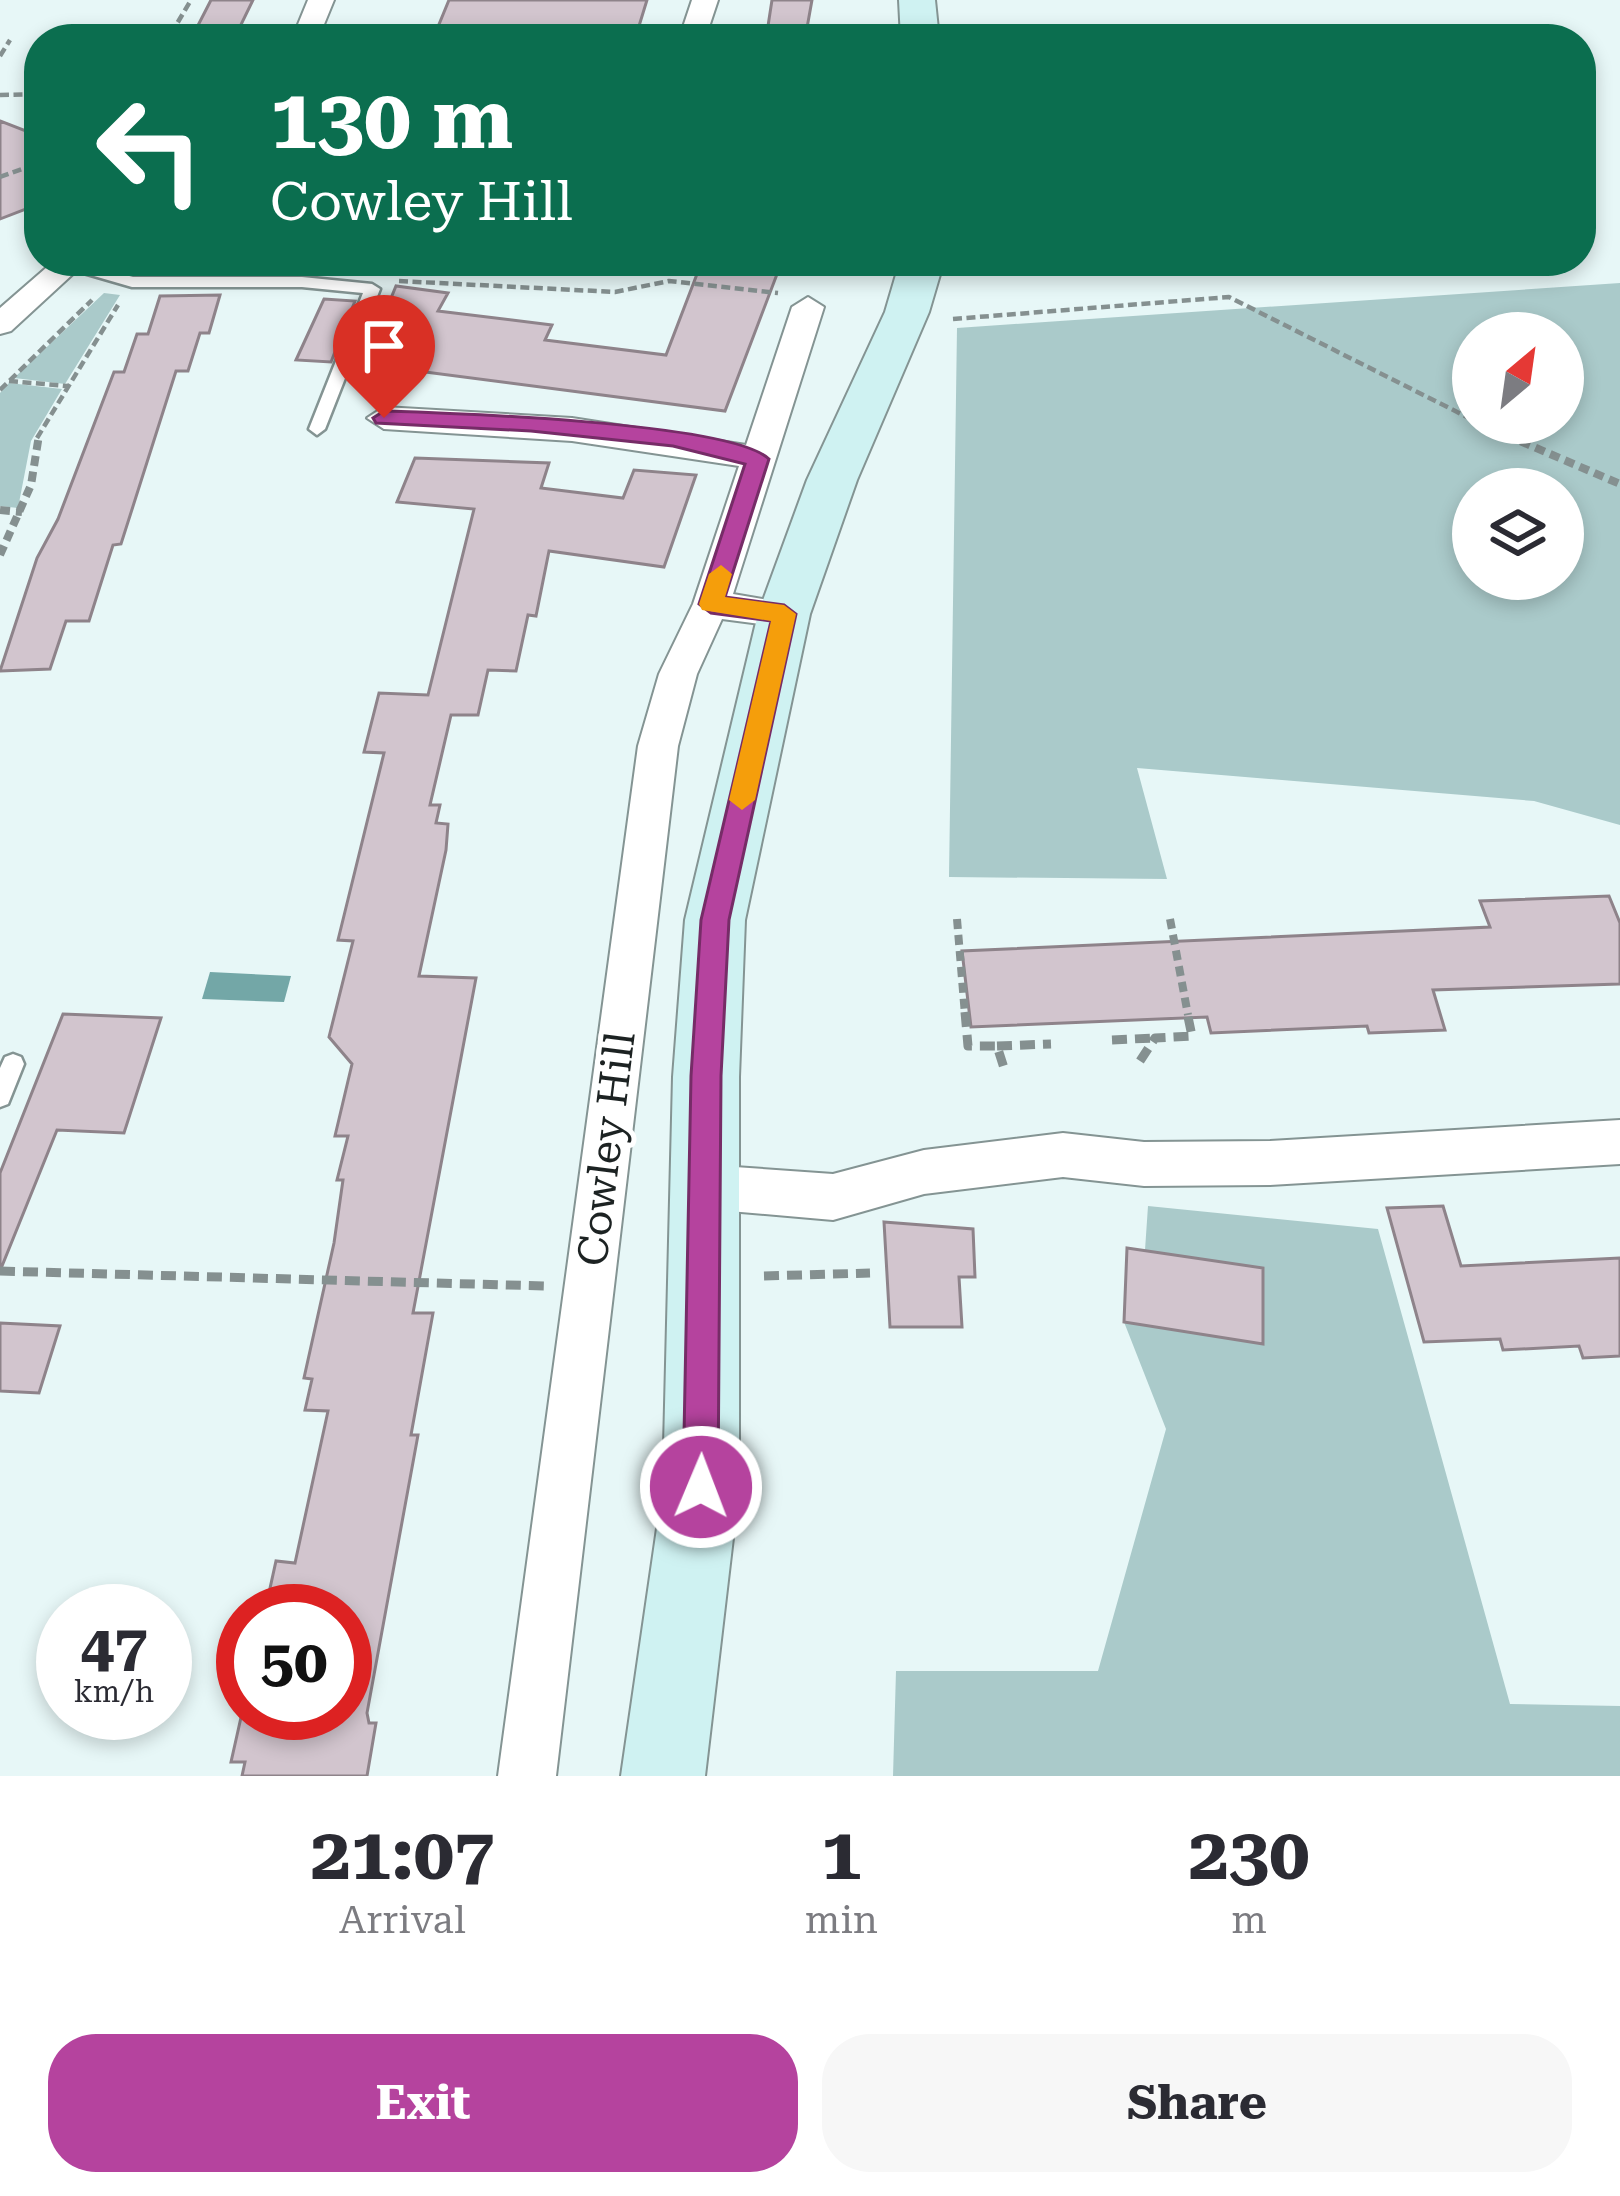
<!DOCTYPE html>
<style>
body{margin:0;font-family:"Roboto Serif",serif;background:#f7f7f7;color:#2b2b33;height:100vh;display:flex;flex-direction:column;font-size:45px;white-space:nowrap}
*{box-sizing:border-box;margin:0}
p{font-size:39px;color:#7c7c81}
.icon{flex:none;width:66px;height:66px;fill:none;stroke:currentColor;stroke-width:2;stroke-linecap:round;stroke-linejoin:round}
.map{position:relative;height:1776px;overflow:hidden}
.sheet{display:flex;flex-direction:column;background:#fff;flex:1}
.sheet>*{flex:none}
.hud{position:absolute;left:24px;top:24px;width:1572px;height:252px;border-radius:48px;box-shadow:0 6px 18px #0003;background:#0b6e4f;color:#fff;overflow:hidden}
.needle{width:78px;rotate:29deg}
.tools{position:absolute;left:1452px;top:312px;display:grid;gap:24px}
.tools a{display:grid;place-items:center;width:132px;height:132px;border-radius:50%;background:#fff;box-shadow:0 6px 18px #0003;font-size:60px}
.speed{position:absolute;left:36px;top:1584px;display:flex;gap:24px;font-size:60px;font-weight:700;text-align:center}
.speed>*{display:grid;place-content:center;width:156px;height:156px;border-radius:50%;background:#fff;box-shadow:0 6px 18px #0003;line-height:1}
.speed small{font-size:30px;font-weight:400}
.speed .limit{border:18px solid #d22;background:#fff;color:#111}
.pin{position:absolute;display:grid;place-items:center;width:102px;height:102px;color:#fff;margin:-123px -51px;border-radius:50% 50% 50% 0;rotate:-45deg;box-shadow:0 0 12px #0007}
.pin .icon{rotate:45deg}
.me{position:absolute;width:132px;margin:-66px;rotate:1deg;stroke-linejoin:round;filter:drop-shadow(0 0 9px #0008)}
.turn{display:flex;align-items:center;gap:42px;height:252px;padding:0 48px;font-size:54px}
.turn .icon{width:156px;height:156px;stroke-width:2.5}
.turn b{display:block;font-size:84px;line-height:102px}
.eta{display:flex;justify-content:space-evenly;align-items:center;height:204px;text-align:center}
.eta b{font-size:72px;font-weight:700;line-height:84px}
.cta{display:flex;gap:24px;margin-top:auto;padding:24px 48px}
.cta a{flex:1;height:138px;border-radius:48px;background:#b5439e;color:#fff;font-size:48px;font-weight:700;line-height:138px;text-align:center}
.cta a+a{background:#f7f7f7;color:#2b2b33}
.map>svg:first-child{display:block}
</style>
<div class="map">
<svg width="1620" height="1776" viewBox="0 0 1620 1776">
<rect width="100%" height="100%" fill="#e7f7f7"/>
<path fill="#aacaca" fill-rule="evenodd" d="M1620,283V825L1534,801L1137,768L1167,879L949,877L957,328ZM1563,333V423H1473V333ZM1473,489H1563V579H1473Z
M104,293L120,295L65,384L14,378Z
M9,383L62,389L31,441L18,508L0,506V393Z
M1148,1206L1378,1229L1510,1704L1620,1706V1776H893L896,1671H1098L1166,1429L1124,1322L1263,1344L1262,1269L1145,1250Z"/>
<path fill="#73a7a7" d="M210,972L291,976L284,1002L202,999Z"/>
<path fill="#d2c5ce" stroke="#8e838a" stroke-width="3" d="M211,0H253L234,39H191Z
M449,0H647L635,39H433Z
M772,0H812L805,39H766Z
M0,121L39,136V204L0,219Z
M702,261H782L725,411L356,363L380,302L389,303L396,286L448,293L438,311L552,325L545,340L666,355Z
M220,295L209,333H200L188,371H176L121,544L113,545L89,621H66L50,669L0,671L37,558L58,519L114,372H124L137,334H148L160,296Z
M324,299L355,301L331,362L296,360Z
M415,458L549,463L541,488L623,498L634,470L696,475L664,567L549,551L536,616L528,615L516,671L488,670L478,715H451L430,805H440L436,823L448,824L446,850L419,976L476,978L413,1313H433L411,1435H418L367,1713L369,1723H376L367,1776H242L245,1762H231L242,1713H345V1611H265L276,1561L295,1563L328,1411L305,1410L312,1379L304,1378L334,1243L343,1180H337L348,1136H335L352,1064L329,1037L353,941L338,940L384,753L364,752L379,693L428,695L474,509L397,502Z
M1609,896L1620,923V984L1433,990L1445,1030L1369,1033L1367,1026L1211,1033L1207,1017L971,1027L962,951L1490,927L1480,901Z
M63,1014L161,1018L124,1133L57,1130L0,1271V1173Z
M1443,1206L1461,1266L1620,1258V1356L1583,1358L1579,1346L1503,1350L1500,1339L1424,1342L1387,1208Z
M884,1222L973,1229L975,1277H959L962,1327H890Z
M1127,1248L1263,1268V1344L1124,1322Z
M0,1323L60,1326L39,1393L0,1391Z"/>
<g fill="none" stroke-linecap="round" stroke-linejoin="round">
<defs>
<path id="lane" d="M62,261H74L133,277H302L372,284L380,289L325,429L317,435L309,429L363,293L302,287H132L63,267Z
M13,1054L21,1057L24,1064L8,1104L0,1107V1068L5,1057Z"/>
<path id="street" d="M308,0H334L318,39H292Z
M692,0H718L705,39H679Z
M54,261H87L11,331L0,334V308Z
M808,297L824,307L733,594L797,605L802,614L797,623L784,627L722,619L697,674L678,746L556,1776H498L638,746L659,674L693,604L739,466L572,441L384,429L367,418L384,407L572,418L746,445L792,307Z
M1620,1120V1164L1270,1185L1144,1186L1063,1177L924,1194L833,1220L706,1209L689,1203L682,1187L689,1171L706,1165L833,1174L924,1150L1063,1133L1144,1142L1270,1141Z"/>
<path id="secondary" d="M899,0H935L939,39H901Z
M900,261H944L929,312L857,480L810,614L745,920L739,1077V1487L705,1776H621L663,1487L673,1077L685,920L758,614L807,480L885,312Z"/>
</defs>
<use href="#lane" stroke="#849493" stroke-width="5"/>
<use href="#street" stroke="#849493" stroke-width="4"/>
<use href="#secondary" stroke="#849493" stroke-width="4"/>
<path stroke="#859090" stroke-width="4.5" stroke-dasharray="9 4.5" stroke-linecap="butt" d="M158,39L172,32L191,0
M0,56L10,40
M0,95L39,94
M0,177L39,163
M399,281L615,292L669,281L778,293
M953,319L1229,297L1473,420
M9,381L67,386
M0,390L92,300
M1479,423L1513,438
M37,438L118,305"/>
<path stroke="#859090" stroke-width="8" stroke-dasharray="10 6" stroke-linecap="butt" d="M1506,435L1620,484
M0,510L22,512
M0,555L31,485L39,435
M957,919L965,1015
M1170,919L1188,1015"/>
<path stroke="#859090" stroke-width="9" stroke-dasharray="15 8" stroke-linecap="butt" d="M965,1012L968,1046H997L1004,1068
M1112,1040L1153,1038
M997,1046L1051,1044
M1140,1061L1155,1038L1192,1036L1187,1012
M0,1271L544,1286
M764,1276L870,1273"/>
<use href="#lane" fill="#fff" fill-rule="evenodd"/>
<use href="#street" fill="#fff" fill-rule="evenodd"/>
<use href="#secondary" fill="#cff2f2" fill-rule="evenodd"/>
</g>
<path fill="#b5439e" stroke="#762c67" stroke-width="3" d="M384,411C450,413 730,422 769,459L725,597L784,605L796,614L729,920L721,1076L718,1487L713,1500L701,1505L689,1500L683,1487L691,1076L701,920L771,621L711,613L699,604L745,464L673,446L531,431L376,423L373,418Z"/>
<path fill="#f59e0b" d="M721,565L732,574L725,597L784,605L796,614L755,800L742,810L729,800L771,621L702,610L699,604L709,574Z"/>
<g text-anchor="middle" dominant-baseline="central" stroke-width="10" stroke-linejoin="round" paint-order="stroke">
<g font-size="42" fill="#1c2222" stroke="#fff">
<text transform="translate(606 1149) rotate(-83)">Cowley Hill</text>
</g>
</g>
</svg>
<div class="tools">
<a><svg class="needle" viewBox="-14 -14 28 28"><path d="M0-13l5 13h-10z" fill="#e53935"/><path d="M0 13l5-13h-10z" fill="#7c7c81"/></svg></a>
<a><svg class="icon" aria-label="layers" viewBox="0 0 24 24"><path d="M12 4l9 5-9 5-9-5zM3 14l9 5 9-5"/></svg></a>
</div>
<div class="speed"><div>47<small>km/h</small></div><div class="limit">50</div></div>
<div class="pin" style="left:384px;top:418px;background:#d93025"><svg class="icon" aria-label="arrive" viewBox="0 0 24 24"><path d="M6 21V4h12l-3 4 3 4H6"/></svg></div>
<svg class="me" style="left:701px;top:1487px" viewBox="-20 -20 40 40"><circle r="17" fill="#b5439e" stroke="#fff" stroke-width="3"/><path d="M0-11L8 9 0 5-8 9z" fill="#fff"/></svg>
<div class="hud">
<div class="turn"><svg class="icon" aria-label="left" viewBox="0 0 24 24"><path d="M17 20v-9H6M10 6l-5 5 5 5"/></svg><div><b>130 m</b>Cowley Hill</div></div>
</div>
</div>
<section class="sheet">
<div class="eta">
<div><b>21:07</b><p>Arrival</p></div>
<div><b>1</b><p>min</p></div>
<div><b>230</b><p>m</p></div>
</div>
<div class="cta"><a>Exit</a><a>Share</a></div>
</section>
